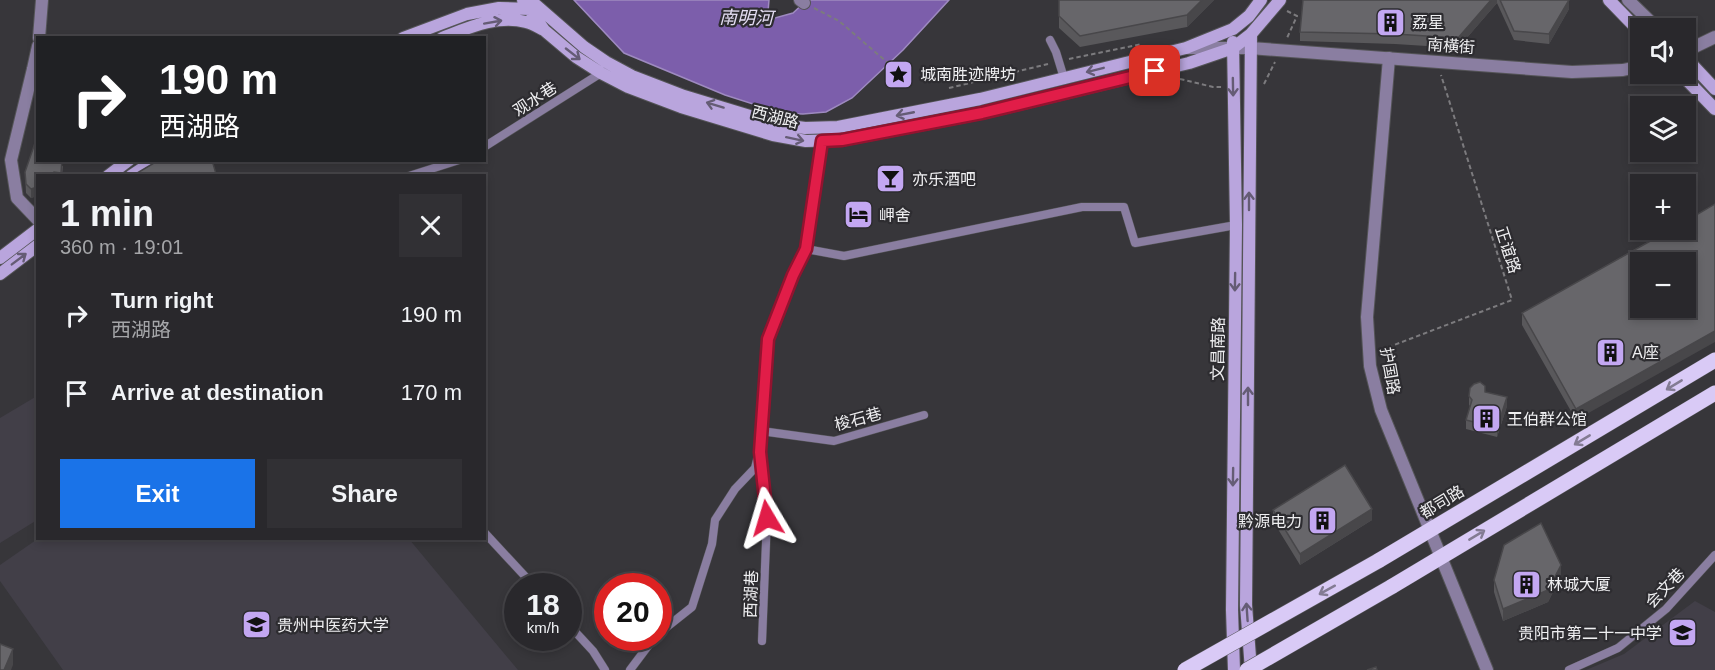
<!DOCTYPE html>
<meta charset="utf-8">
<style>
body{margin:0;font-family:Helvetica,"Noto Sans SC",sans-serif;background:#313034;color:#f1f3f6;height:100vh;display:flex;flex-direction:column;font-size:22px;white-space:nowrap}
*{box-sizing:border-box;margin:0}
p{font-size:20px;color:#a5a6a9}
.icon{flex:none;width:33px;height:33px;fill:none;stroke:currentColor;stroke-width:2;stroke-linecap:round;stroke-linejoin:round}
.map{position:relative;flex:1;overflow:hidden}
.panel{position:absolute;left:36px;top:174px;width:450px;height:366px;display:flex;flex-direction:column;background:#29282c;border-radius:0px;box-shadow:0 3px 9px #0003,0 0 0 2px #454448}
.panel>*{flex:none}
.banner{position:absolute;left:36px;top:36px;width:450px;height:126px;border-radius:0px;box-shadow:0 3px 9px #0003,0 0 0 2px #454448;background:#202124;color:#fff;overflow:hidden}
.tools{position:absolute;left:1630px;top:18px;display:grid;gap:12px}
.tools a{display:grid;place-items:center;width:66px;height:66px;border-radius:0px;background:#29282c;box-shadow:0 3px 9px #0003,0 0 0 2px #454448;font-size:30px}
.speed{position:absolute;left:504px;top:573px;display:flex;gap:12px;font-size:30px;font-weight:700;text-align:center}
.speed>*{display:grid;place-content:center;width:78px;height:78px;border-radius:50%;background:#29282c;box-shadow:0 3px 9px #0003,0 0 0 2px #454448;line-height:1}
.speed small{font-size:15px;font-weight:400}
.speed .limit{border:9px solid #d22;background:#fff;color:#111}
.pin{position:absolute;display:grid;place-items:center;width:51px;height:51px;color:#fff;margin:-26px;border-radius:12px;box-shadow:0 3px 9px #0006}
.me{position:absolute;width:66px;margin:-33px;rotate:353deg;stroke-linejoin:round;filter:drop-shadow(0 0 4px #0008)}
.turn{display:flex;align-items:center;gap:21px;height:126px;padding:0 24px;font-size:27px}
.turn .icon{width:78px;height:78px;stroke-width:2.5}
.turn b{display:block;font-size:42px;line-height:51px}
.round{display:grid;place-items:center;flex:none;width:63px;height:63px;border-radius:0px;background:#313034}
.summary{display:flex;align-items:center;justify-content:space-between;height:102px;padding:0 24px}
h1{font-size:36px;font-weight:700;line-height:45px}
.button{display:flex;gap:12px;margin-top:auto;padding:12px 24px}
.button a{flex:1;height:69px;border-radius:0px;background:#1a73e8;color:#fff;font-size:24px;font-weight:700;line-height:69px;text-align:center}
.button a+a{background:#313034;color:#f1f3f6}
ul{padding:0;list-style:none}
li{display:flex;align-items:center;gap:18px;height:78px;padding:0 24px}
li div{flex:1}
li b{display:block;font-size:22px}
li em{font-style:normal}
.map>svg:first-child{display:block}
</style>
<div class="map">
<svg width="1715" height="670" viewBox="0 0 1715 670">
<rect width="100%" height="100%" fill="#37363a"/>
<path fill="#423f48" d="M37,396V520L0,543V418Z
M39,538L409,539L518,670H63L0,581V565Z
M1695,601L1715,612V670H1586L1624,654Z"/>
<path fill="#7c5eab" stroke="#9e8ac0" stroke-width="1.5" d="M574,0H769L768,12L775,18L793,13L807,0H949L903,50L852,98L826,112L803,114L781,113L725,95L624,53Z"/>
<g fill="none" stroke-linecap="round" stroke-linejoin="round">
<defs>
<path id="service" d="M1050,40L1056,52L1064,78
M484,147L601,73
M409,176L459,160
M806,249L844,256L1082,207H1124L1135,243L1236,225
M761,431L834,441L924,415
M484,532L534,586
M568,624L593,651L605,670
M658,634L692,607L712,544L715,520L735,489L755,468L758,456
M762,641L767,518L760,452L768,339L793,275L806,249L823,139
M630,670L654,638
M1569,670L1618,648L1666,609L1715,555"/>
<path id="pedestrian" d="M800,0L804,3
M1188,48H1250L1572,72L1623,70L1641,66"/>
<path id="minor" d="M39,38L42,0
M38,46L33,69L11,160L17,198L38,220
M1686,51L1715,37"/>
<path id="tertiary" d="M1628,0L1657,28
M1389,58L1367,317L1370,366L1381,410L1487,670"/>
<path id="secondary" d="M523,0L544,30L576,57L601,73L628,87L681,107L773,135L806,141L842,140L982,113L1189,63L1233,48L1251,34L1280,0
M530,0L584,47L606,62L632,76L684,96L776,124L805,128L838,127L980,99L1186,48L1233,29L1249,16L1261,0
M1609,0L1641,33
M1251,34L1246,605L1251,670
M403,38L467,14L499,8L530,9L535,11
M442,38C468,28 498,14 526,22C532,23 538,27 544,30
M1233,42L1236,225L1232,610L1234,670
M1686,58L1715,89
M1681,74L1715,109
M108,176L129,160
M131,176L155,160
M0,258L38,229
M0,274L38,245"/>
<path id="primary" d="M1378,561L1715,360
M1391,587L1715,393"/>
</defs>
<use href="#service" stroke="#545457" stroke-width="9"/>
<use href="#pedestrian" stroke="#545457" stroke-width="14"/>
<use href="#minor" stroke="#545457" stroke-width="14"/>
<use href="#tertiary" stroke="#545457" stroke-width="14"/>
<use href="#secondary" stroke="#545457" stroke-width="14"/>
<use href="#primary" stroke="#545457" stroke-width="16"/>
<path stroke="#7c7b7e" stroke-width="2" stroke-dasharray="4.5 3" stroke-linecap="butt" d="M814,8L839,21L895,69
M1287,11L1297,16L1287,38
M1069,59L1142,44
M1180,79L1213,87H1222
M1264,84L1275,62
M949,88L1048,64
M1381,350L1512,300L1441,75"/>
<use href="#service" stroke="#8a7ea1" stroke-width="8"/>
<use href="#pedestrian" stroke="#8a7ea1" stroke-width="12"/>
<use href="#minor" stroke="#8a7ea1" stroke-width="12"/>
<use href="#tertiary" stroke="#8a7ea1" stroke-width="12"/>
<use href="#secondary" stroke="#b9a5dd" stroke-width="12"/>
<use href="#primary" stroke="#d9caf6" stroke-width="15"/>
<defs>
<path id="primary-bridge" d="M1185,670L1378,561
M1247,670L1391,587"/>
</defs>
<use href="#primary-bridge" stroke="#545457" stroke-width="16" stroke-linecap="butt"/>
<use href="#primary-bridge" stroke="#d9caf6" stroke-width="15"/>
</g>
<path fill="#59585b" d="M1059,0H1214L1187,27L1080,47L1059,28Z
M1303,0H1569V9L1549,44L1514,40L1497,3L1458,48L1395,44L1300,41V32Z
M38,160L63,166L62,176H38L37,196L31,198L26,193L25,172Z
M1715,204L1576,420L1522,325V313Z
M1485,392L1507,406L1497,437L1466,429V420L1470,406L1469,405V396Z
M1273,510L1372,520L1300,565L1273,521Z
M1561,576L1548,602L1503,621L1494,592V580Z"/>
<path fill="#48474a" d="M1202,0H1214L1187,27V15Z
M1491,0H1497V3L1458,48V38Z
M1569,0V9L1549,44V34Z
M38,186L37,196L31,198V189Z
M1715,331V342L1576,420V409Z
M1507,397V406L1497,437V428Z
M1372,509V520L1300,565V554Z
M1561,565V576L1548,602L1503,621V609Z
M13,649V665L11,670H4Z"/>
<path fill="#67666a" stroke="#48474a" stroke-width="1.5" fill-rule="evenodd" d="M1059,0H1202L1187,15L1080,36L1059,16Z
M1303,0H1491L1458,38L1395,34L1300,32Z
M1500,0H1569L1549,34L1514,31Z
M35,143H38V160H62L61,173L54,172L53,176H38L37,187L31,189L26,184L25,172Z
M159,160H212L216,174L214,176H132Z
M1715,204V331L1576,409L1522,313L1670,230H1686V221ZM1641,262H1686V308H1641Z
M1480,382L1485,386V392L1507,397L1497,428L1466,420L1472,400L1469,396L1470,388L1474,384Z
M1345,465L1372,509L1300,554L1273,510Z
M1541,523L1561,565L1548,590L1503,609L1494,580L1504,545Z
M0,644L13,649L4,670H0Z
M1376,667L1377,670H1367Z"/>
<defs><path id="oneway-shaft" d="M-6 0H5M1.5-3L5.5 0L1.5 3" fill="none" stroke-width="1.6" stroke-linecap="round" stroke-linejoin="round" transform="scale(1.5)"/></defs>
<g stroke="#655c75">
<use href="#oneway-shaft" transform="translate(493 22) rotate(-10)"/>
<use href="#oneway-shaft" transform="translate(573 54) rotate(38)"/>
<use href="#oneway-shaft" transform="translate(1095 70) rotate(166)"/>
<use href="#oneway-shaft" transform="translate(1233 87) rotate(89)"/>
<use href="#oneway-shaft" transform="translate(715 105) rotate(-163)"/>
<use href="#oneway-shaft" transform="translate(905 114) rotate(169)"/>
<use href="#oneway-shaft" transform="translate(795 139) rotate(12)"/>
<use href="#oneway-shaft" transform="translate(1249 201) rotate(-90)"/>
<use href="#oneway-shaft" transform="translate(19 259) rotate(-37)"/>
<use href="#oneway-shaft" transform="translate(1235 282) rotate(91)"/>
<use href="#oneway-shaft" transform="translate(1248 396) rotate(-90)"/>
<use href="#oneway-shaft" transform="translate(1233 477) rotate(91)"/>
<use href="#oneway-shaft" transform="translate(1247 612) rotate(-94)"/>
</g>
<g stroke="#837b93">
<use href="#oneway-shaft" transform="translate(1674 385) rotate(149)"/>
<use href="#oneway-shaft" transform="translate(1582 440) rotate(149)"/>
<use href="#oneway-shaft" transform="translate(1477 535) rotate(-31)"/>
<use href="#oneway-shaft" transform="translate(1327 590) rotate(151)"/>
</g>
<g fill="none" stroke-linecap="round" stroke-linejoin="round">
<defs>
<path id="route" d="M767,518L760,452L768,339L793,275L806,249L822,141L842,140L982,113L1155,71"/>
</defs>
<use href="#route" stroke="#92132f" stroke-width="15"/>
<use href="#route" stroke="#e11d48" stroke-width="10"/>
</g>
<defs>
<symbol id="building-square" viewBox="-11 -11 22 22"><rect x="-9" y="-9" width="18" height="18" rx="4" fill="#c3a7f2" stroke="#2d2c30"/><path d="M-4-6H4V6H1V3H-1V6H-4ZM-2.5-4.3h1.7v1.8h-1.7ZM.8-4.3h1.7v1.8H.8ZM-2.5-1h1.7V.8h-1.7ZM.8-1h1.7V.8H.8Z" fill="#111"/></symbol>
<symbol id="sight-square" viewBox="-11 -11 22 22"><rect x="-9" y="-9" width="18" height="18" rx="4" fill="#c3a7f2" stroke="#2d2c30"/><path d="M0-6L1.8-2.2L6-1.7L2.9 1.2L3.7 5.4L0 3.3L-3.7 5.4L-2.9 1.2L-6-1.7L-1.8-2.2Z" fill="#111"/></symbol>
<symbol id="bar-square" viewBox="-11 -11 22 22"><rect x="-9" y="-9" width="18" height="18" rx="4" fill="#c3a7f2" stroke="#2d2c30"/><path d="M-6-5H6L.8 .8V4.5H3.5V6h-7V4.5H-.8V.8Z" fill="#111"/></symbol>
<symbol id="hotel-square" viewBox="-11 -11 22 22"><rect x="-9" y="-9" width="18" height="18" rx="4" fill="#c3a7f2" stroke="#2d2c30"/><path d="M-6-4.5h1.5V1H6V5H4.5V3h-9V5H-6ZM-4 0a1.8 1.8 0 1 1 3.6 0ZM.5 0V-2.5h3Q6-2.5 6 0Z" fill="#111"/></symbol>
<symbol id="university-square" viewBox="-11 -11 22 22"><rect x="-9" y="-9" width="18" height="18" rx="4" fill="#c3a7f2" stroke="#2d2c30"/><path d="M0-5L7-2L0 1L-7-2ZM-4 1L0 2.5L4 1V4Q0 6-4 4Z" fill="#111"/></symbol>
<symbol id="school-square" viewBox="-11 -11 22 22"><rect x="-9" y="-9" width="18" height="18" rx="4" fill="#c3a7f2" stroke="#2d2c30"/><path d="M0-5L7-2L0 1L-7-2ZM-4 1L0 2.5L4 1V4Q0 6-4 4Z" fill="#111"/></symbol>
</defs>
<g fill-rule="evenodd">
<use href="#building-square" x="1374" y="6" width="33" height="33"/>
<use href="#sight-square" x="882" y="58" width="33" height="33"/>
<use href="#bar-square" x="874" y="162" width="33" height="33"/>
<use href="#hotel-square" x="842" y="198" width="33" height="33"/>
<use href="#building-square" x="1594" y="336" width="33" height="33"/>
<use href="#building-square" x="1470" y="402" width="33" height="33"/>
<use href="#building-square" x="1306" y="504" width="33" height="33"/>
<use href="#building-square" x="1510" y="568" width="33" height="33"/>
<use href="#university-square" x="240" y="608" width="33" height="33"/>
<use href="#school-square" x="1666" y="616" width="33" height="33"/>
</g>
<g text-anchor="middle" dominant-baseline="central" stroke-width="4.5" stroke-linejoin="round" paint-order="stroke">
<g font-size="16" fill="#efeff1" stroke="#2d2c30" text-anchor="start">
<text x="1412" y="22">荔星</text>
<text x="920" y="74">城南胜迹牌坊</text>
<text x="912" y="179">亦乐酒吧</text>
<text x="879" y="215">岬舍</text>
<text x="1632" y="352">A座</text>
<text x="1507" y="419">王伯群公馆</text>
<text x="1302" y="521" text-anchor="end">黔源电力</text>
<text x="1547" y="584">林城大厦</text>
<text x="277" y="625">贵州中医药大学</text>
<text x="1662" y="633" text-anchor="end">贵阳市第二十一中学</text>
</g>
<g font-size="16" fill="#efeff1" stroke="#2d2c30">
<text transform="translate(1451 46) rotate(4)">南横街</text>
<text transform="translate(535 99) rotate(-33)">观水巷</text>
<text transform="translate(775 117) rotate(14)">西湖路</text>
<text transform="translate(1508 250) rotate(72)">正谊路</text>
<text transform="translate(1218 349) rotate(-89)">文昌南路</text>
<text transform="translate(1390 371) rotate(80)">护国路</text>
<text transform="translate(858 419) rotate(-15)">梭石巷</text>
<text transform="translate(1442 502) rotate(-31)">都司路</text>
<text transform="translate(1665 588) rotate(-46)">会文巷</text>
<text transform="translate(751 594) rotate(-88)">西湖巷</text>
</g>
<g font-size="18" font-style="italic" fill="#e4ddf3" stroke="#2d2c30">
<text transform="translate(746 18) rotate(1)">南明河</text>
</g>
</g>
</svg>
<div class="tools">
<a><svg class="icon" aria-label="sound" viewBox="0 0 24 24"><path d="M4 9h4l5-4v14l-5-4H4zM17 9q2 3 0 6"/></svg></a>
<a><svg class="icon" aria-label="layers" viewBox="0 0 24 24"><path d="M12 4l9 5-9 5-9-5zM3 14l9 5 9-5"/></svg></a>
<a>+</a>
<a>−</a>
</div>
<div class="speed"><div>18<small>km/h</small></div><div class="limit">20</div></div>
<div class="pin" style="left:1155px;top:71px;background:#d93025"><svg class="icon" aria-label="arrive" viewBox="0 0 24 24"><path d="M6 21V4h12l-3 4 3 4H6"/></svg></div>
<svg class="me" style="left:767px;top:518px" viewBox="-20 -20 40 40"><path d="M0-17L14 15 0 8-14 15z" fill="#e11d48" stroke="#fff" stroke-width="4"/></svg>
<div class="banner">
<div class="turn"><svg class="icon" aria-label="right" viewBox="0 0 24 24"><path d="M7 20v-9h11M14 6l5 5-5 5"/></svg><div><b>190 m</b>西湖路</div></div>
</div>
<section class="panel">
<div class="summary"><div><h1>1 min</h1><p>360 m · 19:01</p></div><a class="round"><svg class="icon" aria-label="close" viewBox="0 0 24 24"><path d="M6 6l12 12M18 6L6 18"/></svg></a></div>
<ul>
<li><svg class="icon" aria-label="right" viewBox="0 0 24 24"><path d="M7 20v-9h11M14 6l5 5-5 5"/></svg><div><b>Turn right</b><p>西湖路</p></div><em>190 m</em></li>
<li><svg class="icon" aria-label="arrive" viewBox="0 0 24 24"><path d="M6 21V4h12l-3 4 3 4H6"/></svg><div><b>Arrive at destination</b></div><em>170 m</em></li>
</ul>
<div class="button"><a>Exit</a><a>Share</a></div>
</section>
</div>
